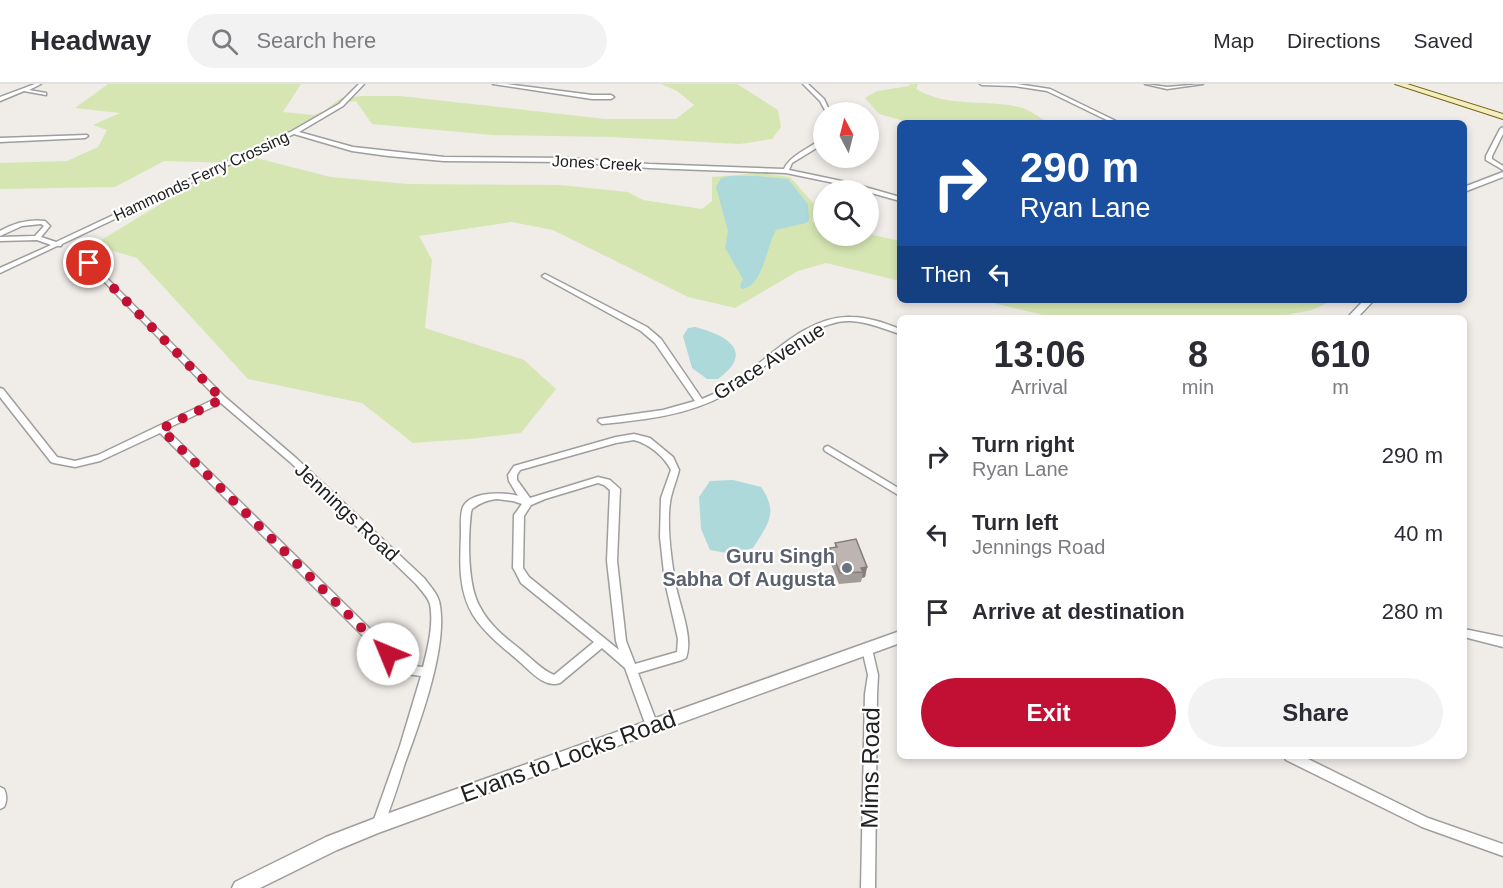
<!DOCTYPE html>
<style>
body{margin:0;font-family:Helvetica,sans-serif;background:#f2f2f3;color:#2b2b33;height:100vh;display:flex;flex-direction:column;font-size:22px;white-space:nowrap}
*{box-sizing:border-box;margin:0}
p{font-size:20px;color:#7c7c81}
.icon{flex:none;width:33px;height:33px;fill:none;stroke:currentColor;stroke-width:2;stroke-linecap:round;stroke-linejoin:round}
.map{position:relative;flex:1;overflow:hidden}
.details{position:absolute;left:897px;top:231px;width:570px;height:444px;display:flex;flex-direction:column;background:#fff;border-radius:9px;box-shadow:0 3px 9px #0003}
.details>*{flex:none}
.hud{position:absolute;left:897px;top:36px;width:570px;height:183px;border-radius:9px;box-shadow:0 3px 9px #0003;background:#1a4fa0;color:#fff;overflow:hidden}
.needle{width:39px;rotate:353deg}
.buttons{position:absolute;left:813px;top:18px;display:grid;gap:12px}
.buttons a{display:grid;place-items:center;width:66px;height:66px;border-radius:50%;background:#fff;box-shadow:0 3px 9px #0003;font-size:30px}
.pin{position:absolute;display:grid;place-items:center;width:51px;height:51px;color:#fff;margin:-26px;border:3px solid #fff;border-radius:50%;box-shadow:0 2px 6px #0007}
.me{position:absolute;width:66px;margin:-33px;rotate:315deg;stroke-linejoin:round;filter:drop-shadow(0 0 4px #0008)}
.turn{display:flex;align-items:center;gap:21px;height:126px;padding:0 24px;font-size:27px}
.turn .icon{width:78px;height:78px;stroke-width:2.5}
.turn b{display:block;font-size:42px;line-height:51px}
.then{display:flex;align-items:center;height:57px;padding:0 24px;background:#0003;gap:12px;font-size:22px}
.eta{display:flex;justify-content:space-evenly;align-items:center;height:102px;text-align:center}
.eta b{font-size:36px;font-weight:700;line-height:42px}
.action{display:flex;gap:12px;margin-top:auto;padding:12px 24px}
.action a{flex:1;height:69px;border-radius:36px;background:#c21034;color:#fff;font-size:24px;font-weight:700;line-height:69px;text-align:center}
.action a+a{background:#f2f2f3;color:#2b2b33}
ul{padding:0;list-style:none}
li{display:flex;align-items:center;gap:18px;height:78px;padding:0 24px}
li div{flex:1}
li b{display:block;font-size:22px}
li em{font-style:normal}
header{display:flex;align-items:center;gap:36px;box-sizing:border-box;height:84px;padding:0 30px;background:#fff;border-bottom:2px solid #e1e1e2}
header strong{font-size:28px}
nav{display:flex;gap:33px;margin-inline-start:auto;font-size:21px}
.search{width:420px;height:54px;background:#f2f2f3;display:flex;align-items:center;gap:15px;box-sizing:border-box;padding:0 21px;border-radius:33px;color:#7c7c81;font-size:22px}
.map>svg:first-child{display:block}
</style>
<header>
<strong>Headway</strong>
<div class="search"><svg class="icon" aria-label="search" viewBox="0 0 24 24"><circle cx="10" cy="10" r="6"/><path d="M15 15l6 6"/></svg>Search here</div>
<nav><a>Map</a><a>Directions</a><a>Saved</a></nav>
</header>
<div class="map">
<svg width="1503" height="804" viewBox="0 0 1503 804">
<rect width="100%" height="100%" fill="#f0ece8"/>
<path fill="#d6e6b3" d="M108,0H301L283,28L314,31L324,27L341,14L362,12H400L605,35H676L694,21L677,7L661,0H737L778,26L781,43L772,55L740,60L612,53L492,51L372,40L356,17L349,18L248,72L331,93L408,100L560,101L628,108L643,116L702,125L712,117V93L759,89L790,93L814,120L812,138L823,140L824,152L869,150L900,157V197L826,179L798,187L735,224L688,213L553,146L512,138L419,152L432,176L425,244L524,276L556,305L521,349L469,355L413,359L362,319L248,295L137,174L93,161L182,107L234,79L164,77L115,103L0,105V79L67,77L98,63L107,46L93,41L120,29L75,24Z
M910,0H918L916,5C948,24 985,15 1019,23C1029,25 1040,34 1049,39H911L879,30L865,14L877,7L909,2Z
M981,216H1325L1327,219L1312,226L1268,234H1056Z"/>
<path fill="#add9da" d="M730,92H757L788,95L808,120L809,136L806,139L776,146C767,161 763,203 742,205L740,202L743,195L725,164L728,147L716,103L721,94Z
M695,243C726,251 756,267 718,295H707L692,284L683,252L688,244Z
M733,396L761,403C779,429 768,440 753,464L732,470L710,466L701,445L699,413L710,397Z"/>
<g fill="none" stroke-linecap="round" stroke-linejoin="round">
<defs>
<path id="minor" d="M35,0H41L29,6L46,9V11L24,7L0,17V13Z
M359,0H364L343,22L299,48L353,63L444,73L569,74L649,80L784,85C791,70 811,64 824,53L823,60L792,79L789,86L851,99L900,113V117L868,108V106L786,89L649,84L569,78L444,77L388,72L352,67L294,50L62,160L61,162H57L0,189V184L51,161L37,156L0,157V153L35,152L44,142L41,140L22,142L0,152V147C14,139 29,135 45,137L50,142L41,153L56,158L292,47L339,20Z
M493,0H506L592,11H611L614,13L611,15H592Z
M803,0H808L824,15L830,28H826L820,17Z
M980,0H1017L1050,5L1120,39H1113L1047,7L1014,2L982,1Z
M1145,0L1167,3L1203,0L1167,5Z
M1503,43V50L1492,72V75L1503,82V86L1486,76V72L1500,45Z
M87,51L88,52L85,54L0,58V54Z
M89,177L91,178L225,313L296,374L424,494C430,502 439,511 440,522C447,565 420,638 405,679C398,701 391,724 382,745L378,747L374,745L372,741L400,662L421,592L400,589L160,349L100,377L75,383L54,379L51,378L0,313V304L3,305L57,373L75,377L98,371L217,314L87,180L86,179ZM221,319L290,378L416,500C421,506 428,513 430,520C434,540 428,563 423,583L407,581L166,345Z
M545,190L647,243L661,255L702,315C714,310 725,305 735,298C768,275 807,231 851,233C868,233 884,239 900,245V250C884,245 869,238 851,237C808,235 763,289 726,310C689,331 644,336 602,340L598,337L599,335L663,326L695,317L655,259L641,247L543,193L542,192Z
M634,350L650,354L673,373L679,386C677,395 673,404 671,413C666,435 671,474 675,497C678,519 694,552 686,574L682,576L638,589L658,642L656,646L652,647L648,646L646,642L625,584L602,564L560,599C545,604 531,588 521,579C504,564 485,550 473,531C458,506 460,478 461,450C461,442 460,431 463,423C471,407 504,408 518,412L509,397L508,391L514,382L616,353ZM634,356C649,360 664,372 671,386L661,414L660,453L665,498L678,555L677,568L635,580L626,557L617,477L620,405L610,396L598,393L530,414L517,396V391L520,386L616,359ZM598,399L604,401L610,406L607,477L616,557L619,566L529,493L523,484L524,432L531,421L545,415ZM497,415L513,417L522,420L514,431L513,484L515,487L521,499L594,558L554,591C542,586 532,575 521,566C506,554 489,541 480,523C467,501 468,453 471,428L472,425C480,419 487,416 497,415Z
M828,362L900,405V412L825,367L824,365L825,363Z
M1464,545L1503,553V563L1464,553Z
M867,560L871,562L872,565L878,591L877,610L875,804H861L865,610L868,591L862,565L863,562Z
M1284,672H1302L1428,734L1503,760V772L1422,743L1286,676Z
M0,703L4,705C7,711 7,717 4,723L0,725Z"/>
<path id="tertiary" d="M1503,88V93L1464,108V103Z
M1364,216H1374L1357,234H1347Z
M900,547V559L378,749L337,766L260,804H232L235,798L326,753L378,733Z"/>
<path id="secondary" d="M1395,0H1407L1503,30V35Z"/>
</defs>
<use href="#minor" stroke="#9e9e9e" stroke-width="3"/>
<use href="#tertiary" stroke="#9e9e9e" stroke-width="3"/>
<use href="#secondary" stroke="#72680e" stroke-width="2"/>
<use href="#minor" fill="#fff" fill-rule="evenodd"/>
<use href="#tertiary" fill="#fff" fill-rule="evenodd"/>
<use href="#secondary" fill="#f5edc2" fill-rule="evenodd"/>
</g>
<path fill="#a39b98" d="M835,459L867,483L865,493L862,494L861,498L839,500L829,475L830,464L835,463Z"/>
<path fill="#857e7c" d="M867,483L865,493L862,494L863,488L861,484Z"/>
<path fill="#beb4b1" stroke="#857e7c" stroke-width="1.5" d="M856,455L867,483L861,484L863,488L840,489L830,464L837,463L835,459Z"/>
<g fill="none" stroke-linecap="round" stroke-linejoin="round">
<path stroke="#c21034" stroke-width="10" stroke-dasharray="0 18" d="M89,179L222,315L161,345L388,570"/>
</g>
<circle fill="#6b7280" stroke="#fff" stroke-width="2" cx="847" cy="484" r="6"/>
<g text-anchor="middle" dominant-baseline="central" stroke-width="4.5" stroke-linejoin="round" paint-order="stroke">
<g font-size="16" fill="#212121" stroke="#fff">
<text transform="translate(597 79) rotate(3)">Jones Creek</text>
<text transform="translate(201 92) rotate(-25)">Hammonds Ferry Crossing</text>
</g>
<g font-size="20" fill="#212121" stroke="#fff">
<text transform="translate(769 277) rotate(-32)">Grace Avenue</text>
<text transform="translate(347 428) rotate(43)">Jennings Road</text>
</g>
<g font-size="20" font-weight="bold" fill="#5b616d" stroke="#fff" text-anchor="end">
<text x="835" y="472">Guru Singh<tspan x="835" dy="23">Sabha Of Augusta</tspan></text>
</g>
<g font-size="24" fill="#212121" stroke="#fff">
<text transform="translate(568 672) rotate(-20)">Evans to Locks Road</text>
<text transform="translate(870 684) rotate(-89)">Mims Road</text>
</g>
</g>
</svg>
<div class="buttons">
<a><svg class="needle" viewBox="-14 -14 28 28"><path d="M0-13l5 13h-10z" fill="#e53935"/><path d="M0 13l5-13h-10z" fill="#7c7c81"/></svg></a>
<a><svg class="icon" aria-label="search" viewBox="0 0 24 24"><circle cx="10" cy="10" r="6"/><path d="M15 15l6 6"/></svg></a>
</div>
<div class="pin" style="left:89px;top:179px;background:#d93025"><svg class="icon" aria-label="arrive" viewBox="0 0 24 24"><path d="M6 21V4h12l-3 4 3 4H6"/></svg></div>
<svg class="me" style="left:388px;top:570px" viewBox="-20 -20 40 40"><circle r="19" fill="#fff"/><path d="M0-13L10 11 0 6-10 11z" fill="#c21034"/></svg>
<div class="hud">
<div class="turn"><svg class="icon" aria-label="right" viewBox="0 0 24 24"><path d="M7 20v-9h11M14 6l5 5-5 5"/></svg><div><b>290 m</b>Ryan Lane</div></div>
<div class="then">Then<svg class="icon" aria-label="left" viewBox="0 0 24 24"><path d="M17 20v-9H6M10 6l-5 5 5 5"/></svg></div>
</div>
<section class="details">
<div class="eta">
<div><b>13:06</b><p>Arrival</p></div>
<div><b>8</b><p>min</p></div>
<div><b>610</b><p>m</p></div>
</div>
<ul>
<li><svg class="icon" aria-label="right" viewBox="0 0 24 24"><path d="M7 20v-9h11M14 6l5 5-5 5"/></svg><div><b>Turn right</b><p>Ryan Lane</p></div><em>290 m</em></li>
<li><svg class="icon" aria-label="left" viewBox="0 0 24 24"><path d="M17 20v-9H6M10 6l-5 5 5 5"/></svg><div><b>Turn left</b><p>Jennings Road</p></div><em>40 m</em></li>
<li><svg class="icon" aria-label="arrive" viewBox="0 0 24 24"><path d="M6 21V4h12l-3 4 3 4H6"/></svg><div><b>Arrive at destination</b></div><em>280 m</em></li>
</ul>
<div class="action"><a>Exit</a><a>Share</a></div>
</section>
</div>
